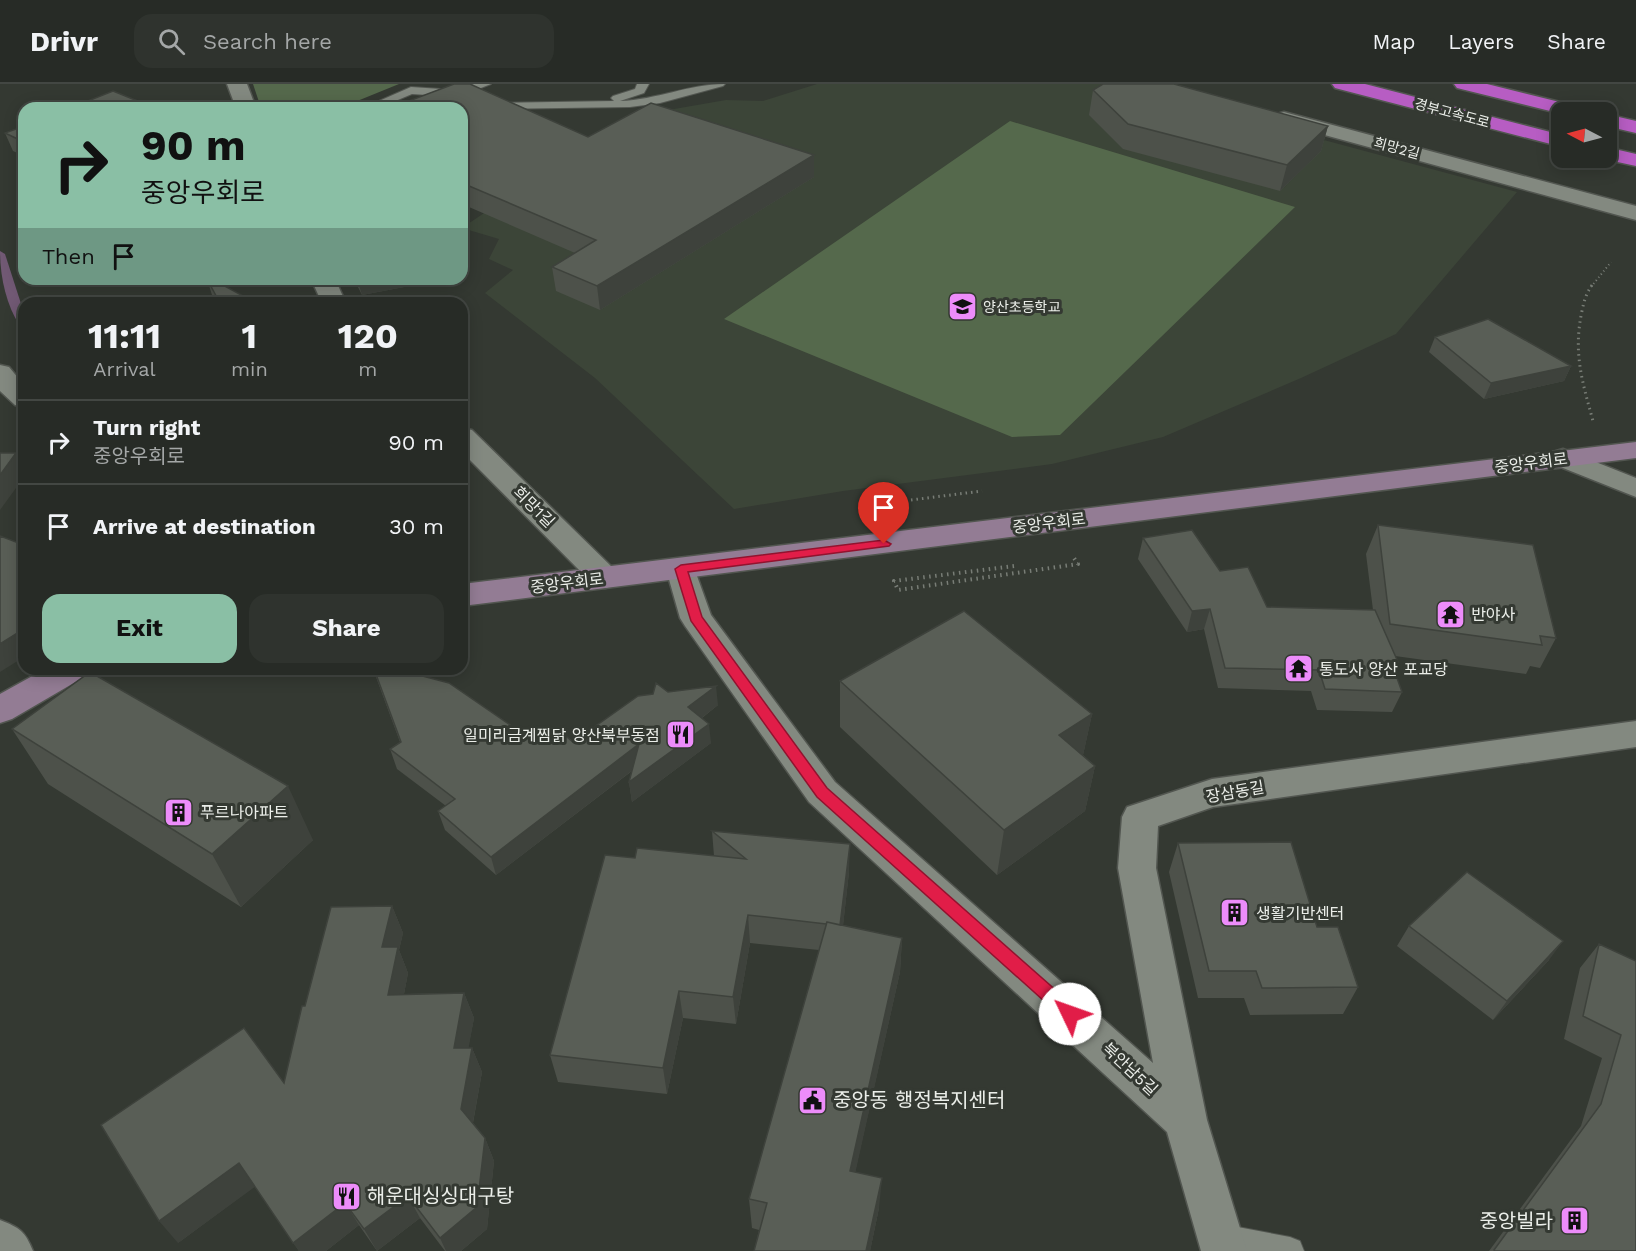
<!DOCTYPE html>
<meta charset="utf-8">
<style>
body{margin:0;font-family:"Work Sans","Noto Sans KR",sans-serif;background:#2f332e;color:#f1f3f6;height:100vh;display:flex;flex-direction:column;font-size:22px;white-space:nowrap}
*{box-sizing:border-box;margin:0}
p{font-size:20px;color:#a4a7a7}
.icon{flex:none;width:33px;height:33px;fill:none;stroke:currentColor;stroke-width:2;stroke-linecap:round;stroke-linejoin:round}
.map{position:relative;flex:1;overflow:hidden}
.side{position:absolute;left:18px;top:213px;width:450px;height:378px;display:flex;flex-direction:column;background:#272b26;border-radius:18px;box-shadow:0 3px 15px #0003,0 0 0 2px #434743}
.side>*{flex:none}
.guide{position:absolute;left:18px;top:18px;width:450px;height:183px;border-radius:18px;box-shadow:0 3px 15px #0003,0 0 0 2px #434743;background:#8abfa5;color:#111;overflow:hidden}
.needle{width:39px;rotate:276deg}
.buttons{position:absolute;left:1551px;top:18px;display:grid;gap:12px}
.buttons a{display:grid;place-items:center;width:66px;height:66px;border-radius:12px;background:#272b26;box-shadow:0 3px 15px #0003,0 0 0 2px #434743;font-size:30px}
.pin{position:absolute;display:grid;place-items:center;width:51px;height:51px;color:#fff;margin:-62px -26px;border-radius:50% 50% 50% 0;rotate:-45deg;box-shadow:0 0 6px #0007}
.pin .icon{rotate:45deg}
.me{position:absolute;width:66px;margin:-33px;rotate:312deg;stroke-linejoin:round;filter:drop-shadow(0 0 4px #0008)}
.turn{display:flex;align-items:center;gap:21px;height:126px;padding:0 24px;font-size:27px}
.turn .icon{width:78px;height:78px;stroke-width:2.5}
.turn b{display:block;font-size:42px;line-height:51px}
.then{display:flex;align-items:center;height:57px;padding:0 24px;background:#0003;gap:12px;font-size:22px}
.eta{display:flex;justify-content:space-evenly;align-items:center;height:102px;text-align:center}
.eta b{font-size:36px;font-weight:700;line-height:42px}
.cta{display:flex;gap:12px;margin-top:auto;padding:12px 24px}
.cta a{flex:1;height:69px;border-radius:18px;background:#8abfa5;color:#111;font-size:24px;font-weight:700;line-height:69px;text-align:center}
.cta a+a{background:#2f332e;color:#f1f3f6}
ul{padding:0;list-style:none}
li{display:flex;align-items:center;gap:18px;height:84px;padding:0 24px;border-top:2px solid #434743}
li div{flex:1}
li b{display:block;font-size:22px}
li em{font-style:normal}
header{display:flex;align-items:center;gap:36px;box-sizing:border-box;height:84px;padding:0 30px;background:#272b26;border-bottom:2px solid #434743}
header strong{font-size:28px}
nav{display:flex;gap:33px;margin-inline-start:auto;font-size:21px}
.search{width:420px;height:54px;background:#2f332e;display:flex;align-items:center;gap:15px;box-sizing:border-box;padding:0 21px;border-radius:18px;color:#a4a7a7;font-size:22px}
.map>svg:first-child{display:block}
</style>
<header>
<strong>Drivr</strong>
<div class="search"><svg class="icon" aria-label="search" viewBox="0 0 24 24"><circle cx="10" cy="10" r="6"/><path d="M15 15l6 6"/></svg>Search here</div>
<nav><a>Map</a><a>Layers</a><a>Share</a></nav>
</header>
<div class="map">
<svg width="1636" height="1167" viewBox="0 0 1636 1167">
<rect width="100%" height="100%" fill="#343932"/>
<path fill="#3c4538" d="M817,0H1116L1517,108L1396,250L1301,294L1163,353L1052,380L843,407L734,425L595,294L485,209L513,186L489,175L499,155L462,144L493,123L468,108L634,32L726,16L763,17Z"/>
<path fill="#55694c" d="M253,0H399L340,24H261Z
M1010,37L1295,123L1060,351L1012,353L724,235Z"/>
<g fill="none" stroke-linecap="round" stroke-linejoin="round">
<path fill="#715974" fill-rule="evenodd" d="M0,167L5,170L24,229V243L20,242C6,221 0,192 0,167Z"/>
<defs>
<path id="lane" d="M474,0H491L458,13L412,10L379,24H363L411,3L456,6Z
M637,0H649L644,9L620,17C656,16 689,0 725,0L723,2L660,19L630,23L491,25L485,22L491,19L614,17L611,14L613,12L635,5Z
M1222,1140L1290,1153L1300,1157L1304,1167H1220L1212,1164L1208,1154L1212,1144Z"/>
<path id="street" d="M227,0H247L256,24H236Z
M1284,28L1636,122V136L1277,38L1274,34L1277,30Z
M311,195H335L346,219H322Z
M0,281L9,283L24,301V323L15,321L0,307Z
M462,344L472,346L616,487L620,494L616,501L605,504L594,501L462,368Z
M1563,365L1636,394V413L1553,380L1549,374L1553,368Z
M681,475L692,478L711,531L835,698L1153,979L1118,784L1122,733L1127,723L1212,695L1636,637V663L1213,723L1158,742L1156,784L1207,1036L1247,1167H1201L1167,1048L809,718L685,542L680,534L666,485L670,478Z
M0,1136C20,1144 25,1147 33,1167H0Z"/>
<path id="secondary" d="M1636,358V374L462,522V500Z
M45,585H89L84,593L12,635L0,639V610Z"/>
<path id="highway" d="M1332,0H1365L1562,51V63L1335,4Z
M1454,0H1487L1584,24L1587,28L1562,30L1457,4Z
M1606,30L1636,37V49L1606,42Z
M1606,63L1636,70V82L1599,74H1606Z"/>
</defs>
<use href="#lane" stroke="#525650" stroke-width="2"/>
<use href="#street" stroke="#525650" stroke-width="3"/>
<use href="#secondary" stroke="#525650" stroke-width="3"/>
<use href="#highway" stroke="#525650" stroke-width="3"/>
<path stroke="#787d76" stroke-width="2" stroke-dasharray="1 3" stroke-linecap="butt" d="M1591,203L1611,178"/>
<path stroke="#787d76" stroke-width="3" stroke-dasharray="1.5 4" stroke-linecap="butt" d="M1592,201C1586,210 1584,217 1582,227C1573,268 1582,297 1593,337
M911,416L982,407"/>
<path stroke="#787d76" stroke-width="4" stroke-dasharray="1.5 4.5" stroke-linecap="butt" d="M1014,482L894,497L898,506L1078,480L1072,471"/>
<use href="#lane" fill="#838980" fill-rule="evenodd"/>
<use href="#street" fill="#838980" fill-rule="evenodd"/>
<use href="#secondary" fill="#937c94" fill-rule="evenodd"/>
<use href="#highway" fill="#b75dc3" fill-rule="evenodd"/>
</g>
<path fill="#4d514a" d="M454,0H470L588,53L651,19L814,71V93L600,226L556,207L552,183L575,169L462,120V24H399L398,21Z
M1093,6L1328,42L1321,67L1280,107L1123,65L1089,31Z
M24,42V72L13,67L5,49Z
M207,195H212L214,196V195H222L217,198L256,219H217L212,211Z
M354,195H419L420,200L362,211Z
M1435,253L1571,282L1564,297L1484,315L1429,268Z
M1378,441L1556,554L1540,584L1530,582L1526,590L1395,572L1398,578L1394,586L1402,608L1392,628L1317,626L1311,607L1218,604L1204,545L1187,548L1138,475L1143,454L1220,487L1267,523L1373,526L1366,470Z
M373,585L535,658H573L668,608L718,621L702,634L711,659L632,718L629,698L632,687L496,791L445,746L438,727L446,722L397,685L390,665L400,658Z
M840,597L1092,630L1083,671L1095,682L1085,727L997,791L840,643Z
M12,645L313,756L241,823L48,700Z
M712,747L849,788L843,841L902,854L900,888L855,1088L879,1124L870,1167H754L759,1146L752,1144L749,1115L819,866L750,859L736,940L683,934L667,1010L558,998L550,971L635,774L714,772Z
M1178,759L1317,843L1358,903L1343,930L1250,931L1244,914H1198L1169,788Z
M392,822L403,849L399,866L408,889L404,910L464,909L474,934L468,964H472L482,988L473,1039L485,1054L494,1077L487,1145L461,1167H445L420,1134L377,1167L359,1141L326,1167H299L255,1102L178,1159L284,999L305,922Z
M1409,842L1549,876L1493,936L1397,862Z
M1599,860L1636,877V1167H1489L1581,1042L1602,974L1564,955L1580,884Z"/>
<path fill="#3e423c" d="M1328,42L1321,67L1280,107L1287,81Z
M814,71V93L600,226L597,202Z
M462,154H465L469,177L462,179Z
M214,195H222L215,199Z
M357,195H419L420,200L362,211Z
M1571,282L1564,297L1484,315L1491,299Z
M16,369L24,384V393L0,426V391Z
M1210,525L1204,545L1187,548L1192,527Z
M24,545V573L0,588V560Z
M1398,578L1389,598L1392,580Z
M716,602L718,621L690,643L688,623Z
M1092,630L1082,676L1059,651Z
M709,640L711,659L632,718L629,698Z
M639,660L642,679L496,791L491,773Z
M1095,682L1085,727L997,791L1004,746Z
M288,702L313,756L241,823L212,770Z
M850,760L849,788L840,869V841Z
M392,822L403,849L399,866L408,889L399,936L388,911L382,863Z
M748,831L750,859L736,940L733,913Z
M902,854L900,888L849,1117L850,1087Z
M1563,857L1549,876L1493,936L1507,917Z
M679,907L683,934L667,1010L663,984Z
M464,909L474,934L464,989L454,964Z
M472,964L482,988L471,1049L461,1025Z
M485,1054L494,1077L487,1145L461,1167H446L440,1154Z
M239,1079L256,1102L178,1159L159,1137Z
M882,1094L879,1124L870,1167H866Z
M408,1112L420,1134L377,1167L364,1145Z
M345,1119L359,1141L326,1167H299L293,1159Z"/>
<path fill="#595e56" stroke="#3e423c" stroke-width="1.5" d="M454,0H470L588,53L651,19L814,71L597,202L552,183L596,156L462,99V24H404L398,21Z
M1103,0H1174L1328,42L1287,81L1128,40L1093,6Z
M113,7L155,24H70Z
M24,42V58L5,49Z
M462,143L465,154H462Z
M207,195H212L256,219H220Z
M1488,235L1571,282L1491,299L1435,253Z
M0,369H16L0,391Z
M1378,441L1533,461L1556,554L1540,552L1542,561L1390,540Z
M1192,446L1220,487L1248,483L1267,523L1375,526L1398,578L1392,580L1402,608L1325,605L1319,586L1225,584L1210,525L1192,527L1143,454Z
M0,452L24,461V545L0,560Z
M964,527L1092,630L1059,651L1095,682L1004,746L840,597Z
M374,585H396L449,599L535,658L555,643L573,658L638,612L653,610L656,599L668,608L716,602L688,623L709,640L629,698L639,660L491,773L438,727L455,715L390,665L401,658Z
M90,588L288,702L212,770L12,645Z
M712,747L850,760L840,841L827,838L826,840L748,831L733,913L679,907L663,984L550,971L605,771L635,774L637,764L746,775Z
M1291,758L1317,843H1338L1358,903L1262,904L1256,887H1209L1178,759Z
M1467,788L1563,857L1507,917L1409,842Z
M392,822L382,863H398L388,911L464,909L454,964H472L461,1025L485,1054L477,1123L440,1154L408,1112L364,1145L345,1119L293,1159L239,1079L159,1137L101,1041L244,944L284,999L302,922H305L331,823Z
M827,838L902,854L850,1087L882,1094L866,1167H754L767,1119L749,1115Z
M1599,860L1636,877V1167H1495L1494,1166L1601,1020L1621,951L1583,932Z"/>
<path fill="#e11d48" stroke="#92132f" stroke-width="1.5" d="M884,456L891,460L889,462L688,488L702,533L827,704L1076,924L1078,930L1076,935L1070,937L1064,935L817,713L691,537L675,485L681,481Z"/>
<defs>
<symbol id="school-square" viewBox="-11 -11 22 22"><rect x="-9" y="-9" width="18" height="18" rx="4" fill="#ed8cfa" stroke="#343932"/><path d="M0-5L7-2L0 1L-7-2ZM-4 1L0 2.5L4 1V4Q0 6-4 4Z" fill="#111"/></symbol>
<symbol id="temple-square" viewBox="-11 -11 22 22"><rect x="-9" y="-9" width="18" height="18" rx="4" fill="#ed8cfa" stroke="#343932"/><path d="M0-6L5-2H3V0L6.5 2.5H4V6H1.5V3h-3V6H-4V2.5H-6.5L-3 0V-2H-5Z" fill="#111"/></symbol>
<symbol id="restaurant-square" viewBox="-11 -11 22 22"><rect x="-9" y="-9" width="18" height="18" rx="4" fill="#ed8cfa" stroke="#343932"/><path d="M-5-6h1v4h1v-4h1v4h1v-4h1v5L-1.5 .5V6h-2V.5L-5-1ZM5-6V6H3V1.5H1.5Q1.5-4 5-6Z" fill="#111"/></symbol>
<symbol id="building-square" viewBox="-11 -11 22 22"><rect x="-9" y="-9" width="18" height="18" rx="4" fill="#ed8cfa" stroke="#343932"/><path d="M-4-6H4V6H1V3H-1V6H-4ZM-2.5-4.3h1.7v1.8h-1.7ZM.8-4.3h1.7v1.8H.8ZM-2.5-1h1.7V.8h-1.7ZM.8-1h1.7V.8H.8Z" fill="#111"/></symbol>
<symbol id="civic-square" viewBox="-11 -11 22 22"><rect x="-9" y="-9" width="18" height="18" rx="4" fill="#ed8cfa" stroke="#343932"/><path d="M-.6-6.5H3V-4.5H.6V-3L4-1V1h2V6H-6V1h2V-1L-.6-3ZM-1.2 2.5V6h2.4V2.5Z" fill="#111"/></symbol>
</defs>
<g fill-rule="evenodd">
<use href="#school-square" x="946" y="206" width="33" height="33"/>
<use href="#temple-square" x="1434" y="514" width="33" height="33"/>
<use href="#temple-square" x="1282" y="568" width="33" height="33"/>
<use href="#restaurant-square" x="664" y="634" width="33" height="33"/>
<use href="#building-square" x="162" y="712" width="33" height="33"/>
<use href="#building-square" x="1218" y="812" width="33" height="33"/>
<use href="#civic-square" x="796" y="1000" width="33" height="33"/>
<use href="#restaurant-square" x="330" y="1096" width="33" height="33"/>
<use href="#building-square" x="1558" y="1120" width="33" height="33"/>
</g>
<g text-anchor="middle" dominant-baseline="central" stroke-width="6" stroke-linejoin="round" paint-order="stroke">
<g font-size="14" fill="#ebeee9" stroke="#343932">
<text transform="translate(1452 29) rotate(15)">경부고속도로</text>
<text transform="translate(1397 64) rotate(15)">희망2길</text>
</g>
<g font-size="14" fill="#ebeee9" stroke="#343932" text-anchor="start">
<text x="983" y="223">양산초등학교</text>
</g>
<g font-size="16" fill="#ebeee9" stroke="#343932">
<text transform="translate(1531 379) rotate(-7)">중앙우회로</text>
<text transform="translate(534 423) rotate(45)">희망1길</text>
<text transform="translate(1049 439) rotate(-7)">중앙우회로</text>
<text transform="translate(567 499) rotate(-7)">중앙우회로</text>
<text transform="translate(1235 708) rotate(-10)">장삼동길</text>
<text transform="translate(1130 985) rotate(43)">북안남5길</text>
</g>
<g font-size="16" fill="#ebeee9" stroke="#343932" text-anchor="start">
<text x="1471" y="530">반야사</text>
<text x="1319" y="585">통도사 양산 포교당</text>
<text x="660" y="651" text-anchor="end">일미리금계찜닭 양산북부동점</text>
<text x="200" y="728">푸르나아파트</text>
<text x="1256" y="829">생활기반센터</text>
</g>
<g font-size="20" fill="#ebeee9" stroke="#343932" text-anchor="start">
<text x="833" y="1016">중앙동 행정복지센터</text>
<text x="367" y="1112">해운대싱싱대구탕</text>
<text x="1553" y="1137" text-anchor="end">중앙빌라</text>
</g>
</g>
</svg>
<div class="buttons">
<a><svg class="needle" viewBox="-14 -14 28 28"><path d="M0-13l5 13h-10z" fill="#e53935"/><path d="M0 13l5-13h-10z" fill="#a4a7a7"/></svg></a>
</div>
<div class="pin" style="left:884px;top:460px;background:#d93025"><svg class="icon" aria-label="arrive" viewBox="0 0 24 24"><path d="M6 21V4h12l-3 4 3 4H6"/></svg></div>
<svg class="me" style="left:1070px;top:930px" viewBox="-20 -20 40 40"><circle r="19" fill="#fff"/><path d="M0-13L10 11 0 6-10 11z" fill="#e11d48"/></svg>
<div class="guide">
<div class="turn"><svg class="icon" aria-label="right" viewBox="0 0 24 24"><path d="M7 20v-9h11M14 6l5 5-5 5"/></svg><div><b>90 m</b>중앙우회로</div></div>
<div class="then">Then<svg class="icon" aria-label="arrive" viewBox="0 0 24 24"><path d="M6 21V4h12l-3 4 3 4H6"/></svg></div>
</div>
<section class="side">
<div class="eta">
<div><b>11:11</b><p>Arrival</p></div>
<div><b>1</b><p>min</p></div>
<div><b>120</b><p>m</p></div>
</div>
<ul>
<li><svg class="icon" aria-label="right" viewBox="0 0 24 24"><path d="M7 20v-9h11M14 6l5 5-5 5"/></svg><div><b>Turn right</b><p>중앙우회로</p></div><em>90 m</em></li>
<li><svg class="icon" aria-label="arrive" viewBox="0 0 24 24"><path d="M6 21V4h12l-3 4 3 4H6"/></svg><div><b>Arrive at destination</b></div><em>30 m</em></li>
</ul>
<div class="cta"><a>Exit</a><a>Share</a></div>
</section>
</div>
